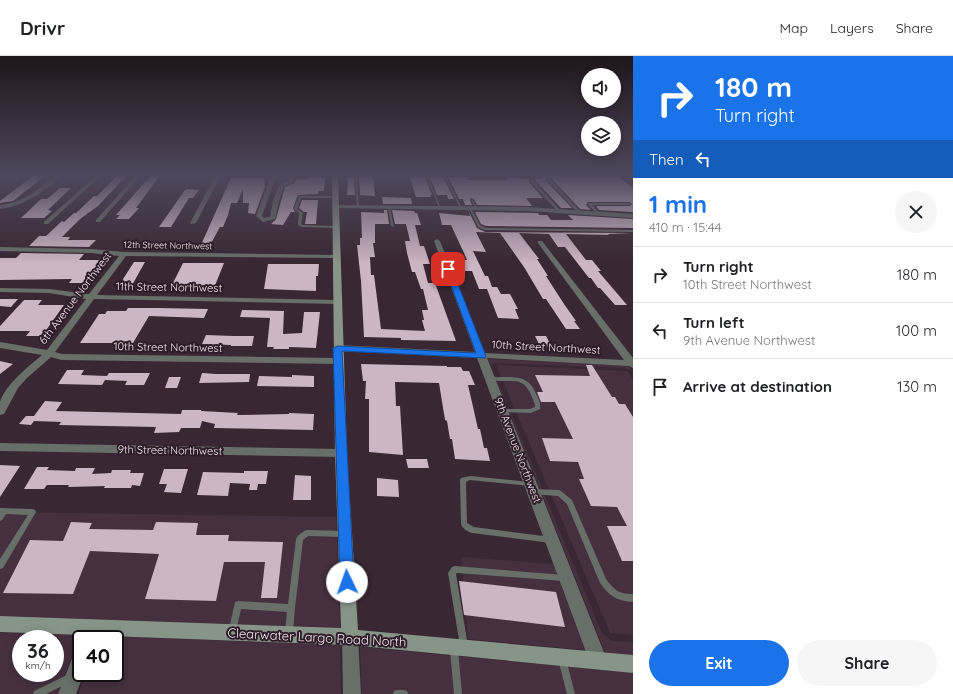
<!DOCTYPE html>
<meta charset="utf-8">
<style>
body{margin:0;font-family:Quicksand,sans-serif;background:#f6f6f6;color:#202124;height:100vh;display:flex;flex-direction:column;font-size:15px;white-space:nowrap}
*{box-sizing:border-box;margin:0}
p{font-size:13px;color:#757577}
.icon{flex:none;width:22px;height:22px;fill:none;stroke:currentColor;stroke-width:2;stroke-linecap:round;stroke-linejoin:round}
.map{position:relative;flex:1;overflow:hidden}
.details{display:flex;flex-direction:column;background:#fff;width:320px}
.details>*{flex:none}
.guide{background:#1a73e8;color:#fff;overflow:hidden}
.tools{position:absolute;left:581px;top:12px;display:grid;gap:8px}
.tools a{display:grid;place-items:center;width:40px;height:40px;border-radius:50%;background:#fff;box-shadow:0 2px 10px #0003;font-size:20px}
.speed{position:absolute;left:12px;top:574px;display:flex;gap:8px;font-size:20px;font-weight:700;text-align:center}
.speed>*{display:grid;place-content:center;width:52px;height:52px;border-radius:50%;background:#fff;box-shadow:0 2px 10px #0003;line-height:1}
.speed small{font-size:10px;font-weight:400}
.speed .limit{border:2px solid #111;border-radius:6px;background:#fff;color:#111}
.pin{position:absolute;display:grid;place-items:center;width:34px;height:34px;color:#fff;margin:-17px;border-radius:8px;box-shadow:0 2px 6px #0006}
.me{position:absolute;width:44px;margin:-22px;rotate:357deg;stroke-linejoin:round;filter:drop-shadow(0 0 3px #0008)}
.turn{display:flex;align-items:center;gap:14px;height:84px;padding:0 16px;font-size:18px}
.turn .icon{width:52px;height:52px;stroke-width:2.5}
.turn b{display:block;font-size:28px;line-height:34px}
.then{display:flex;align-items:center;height:38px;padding:0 16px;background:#0003;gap:8px;font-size:15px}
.round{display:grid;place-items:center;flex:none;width:42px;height:42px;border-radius:21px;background:#f6f6f6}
.headline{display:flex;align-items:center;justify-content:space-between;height:68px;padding:0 16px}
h1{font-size:24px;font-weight:700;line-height:30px;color:#1a73e8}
.primary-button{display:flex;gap:8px;margin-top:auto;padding:8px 16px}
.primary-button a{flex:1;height:46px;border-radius:24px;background:#1a73e8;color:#fff;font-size:16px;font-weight:700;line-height:46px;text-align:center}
.primary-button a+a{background:#f6f6f6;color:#202124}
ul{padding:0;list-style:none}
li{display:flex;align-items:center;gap:12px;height:56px;padding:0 16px;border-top:1px solid #e0e0e0}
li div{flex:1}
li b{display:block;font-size:15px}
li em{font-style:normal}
header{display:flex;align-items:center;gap:24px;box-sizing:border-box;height:56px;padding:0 20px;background:#fff;border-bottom:1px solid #e0e0e0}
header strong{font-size:19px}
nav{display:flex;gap:22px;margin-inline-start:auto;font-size:14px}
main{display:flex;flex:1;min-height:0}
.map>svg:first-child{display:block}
</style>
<header>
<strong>Drivr</strong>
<nav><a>Map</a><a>Layers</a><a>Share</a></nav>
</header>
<main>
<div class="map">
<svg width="633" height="638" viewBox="0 0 633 638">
<rect width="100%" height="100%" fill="#392733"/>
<path fill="#463040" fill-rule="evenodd" d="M488,303L628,309L631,315L625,312L496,307L491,309L602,577L612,585L633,586V599L605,596Z
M496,309L627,315L633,324V579L610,577Z
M0,456L336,461L340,572L0,560Z
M461,501L553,508L585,594L468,583Z
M0,577L80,579L57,638H0ZM21,583H55V617H21Z
M99,580L340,589L341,638H78L86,617H115V583H98Z
M360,591L633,617V638H362Z"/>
<path fill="#ccb5c4" d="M37,117H44L46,119L13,145L0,147V145Z
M120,117H129L98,150L80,163L62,181H70L68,184H96L89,191L29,190L39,180H46L62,165L64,166L74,157H76L94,140H97Z
M541,117H614L633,132V156L599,154L596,150H630L632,148L630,146H588L586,149L591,154L580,153L550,121H546V125L572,152H561L534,123L545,122Z
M152,118H161L136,152H139L129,163H116L120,159H116Z
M359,119H373L375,140L360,139Z
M409,119L425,121L432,139H430L431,141H416Z
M309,120L325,122L324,135H319L318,138L298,139L293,152L295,156H291L283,169L271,168L276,163L285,131L295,127L296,123H309Z
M430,121H443L454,143H448L447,139H437Z
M448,121H468L469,124H507L505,121L529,123V126L543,142H526L532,150L477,149L474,143L470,142V144L472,149H465L463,143H459Z
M231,122H264L265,131L255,158L248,157L249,147H243V133L237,147H231L228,159L223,171H220L209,191H200Z
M348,122H354L355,139H347Z
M60,132H71L48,154L52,155L44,162H21L41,143H47Z
M188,133L199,134L193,142H189L171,171H159L185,134Z
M382,141L411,142L412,148H383Z
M302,144H318L316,168H305L307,156H304L299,152Z
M384,154H387L389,168H375V187H373L375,201H370L371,219H374L381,273L425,275L422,264H424L422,254H428L423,233H421L415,216H412L407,197L405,185H410L406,168H395L392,154L414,155L415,157H417L421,169H415L420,190H424L430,208H423L428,227H435L456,285L401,284V282L364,281L361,225L357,189H360V182H362L361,156L384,157Z
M469,156L477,172L485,176L633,177L608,178L609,179L566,178L586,204H592L601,215H598L627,249H615L600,232H598L591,222H589L565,191H558L549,178L519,177L539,203H537L548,220H546L564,248L576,265H574L580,273H566L546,243H543L524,211L500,177L476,176L486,196L473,195L485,220H488L492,231H497L501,238H510L518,253H515L519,263L498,262L487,233H479L472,215H465L462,204H467L464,197L451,169H442L439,157L470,160Z
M475,156L538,157L539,159H547L551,164H573L568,159L633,163V172L486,170L481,168Z
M21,197L84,198L79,204H103L83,227H69L72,223L0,224V202H16Z
M134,206H145L131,231L126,232L123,223Z
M183,207H224L214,232L170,233Z
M268,208H319L318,220H316V235L264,233Z
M0,243H18L11,251L0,250Z
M24,244H42L38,249H64L42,280H26L30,275H0V270Z
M128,252H158L208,253L204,262L149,260L133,287H80L99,258H105L107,255H126Z
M242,254L284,255L283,278L302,277L304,256H320L316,292L289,291V293H273L274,291H267L270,262L240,261Z
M206,279L233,280H254L252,290H231V289L202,288Z
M535,280H546L552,291L540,290Z
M0,305L13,308L0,318Z
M361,308L447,310V311H461L463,315H469L475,329H468L474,355L478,373H480L484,392H487L490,405L455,403L452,383H450L447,365L445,364L439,327L395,326L396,350H400L403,399L369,396V343H365L366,325H363Z
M586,309H592L612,341H615L619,348H625L633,361V505H622L607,470H627L617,451L591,450L579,423H584L578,406L550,405L542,382L573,383L555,346H541L537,336H543L535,319L590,320Z
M67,314H84L81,319L107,320L109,317H150L144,329H125L127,325L105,324L102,329L58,328Z
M202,317L216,318H250L249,326L199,327Z
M292,319L314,320V331L257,330L259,320L292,321Z
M169,321H181L177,332H165Z
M45,345L62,346L56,355L181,358L182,354H201V355L238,357L237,359L289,358V357L314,358L313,374L214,372L215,368L202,365L200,372H181L179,376L154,377L156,371L59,369L61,366L34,365L31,369L19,368L26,360H34Z
M406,403H427L429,412H408Z
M0,409L20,410L0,441Z
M37,411H49L47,414L75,415L76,412H95L92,418L111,417L112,414H131L130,417H144L140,430L132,429L131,432H104L105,430L68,431L69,429H47L44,433H24Z
M164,413H188L181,437L164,436L167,428H159Z
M244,415H268L266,428H258L257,434H249L250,428L230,427L228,440L197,439L203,416L244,417Z
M295,419L311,420V444H293Z
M377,422L398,424L399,441L377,440Z
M71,466L92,467L89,473L153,474L156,466L198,467L196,479H229L228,485L283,486L277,542H261L265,506H224L216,545L145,543L159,498L90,495L73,538L3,537L30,484L63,485Z
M459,525L556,536L565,571L464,559Z"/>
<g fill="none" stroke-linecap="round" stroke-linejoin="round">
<path fill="#676f68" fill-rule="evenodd" d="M356,118L357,119L359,151L358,152L357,151L355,119Z
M426,120L428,121L441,152V153L439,152Z
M444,120L446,121L462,152V153L460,152Z
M547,122H549L581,156V158H579L547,124Z
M530,123H532L561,155V157H559L530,125Z
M299,140H336V141L335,142H301L297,153L303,157L301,168L303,169L336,170H337V172L302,171L298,169L299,157L294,153Z
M471,143L473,144L477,152V153L475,152Z
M588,147H630L631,148L630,149H592L601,158L599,159L588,149Z
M388,151L390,152L394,171L391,170Z
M469,151L471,152L480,169L486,172L633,174V176L485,174L478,171L469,152Z
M491,321C503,322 522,318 531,329C533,332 535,335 536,338C539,343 541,348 540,353L531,357L501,356L500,355L501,354L503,353H530L535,351V349C524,316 516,328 489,324L488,323Z
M470,420L530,426H532L533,428L532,430H530L470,424L466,426L467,467L474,471L551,481L553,482L555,484L553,486L551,487L472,477C468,476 462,472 461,468L460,424L461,422Z
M535,433L559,434L561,435L572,444L606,523C614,534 619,538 633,538V546C617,545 609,540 600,527L567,448L558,440L533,438L532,436L533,434Z
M0,452L33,453L35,454L36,456L3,512L0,513V503L28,459L6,458L2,464L0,465Z
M307,474L344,475L346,476L347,478L346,480L344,481L308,480L303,484L295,552L293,575L292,578L289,579L286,578L285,575L287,556L241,553L236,576L233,577L230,576L229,573L235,546L238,545L288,548L296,483C298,479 303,475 307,474Z
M455,510L564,519L567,520L568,522L567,524L564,525L457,517L456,518L468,590L467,593L464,594L461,593L460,590L448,517L452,511Z
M454,590L457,591L458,594L462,638H454L450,594L451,591Z
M562,599L565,600L566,603L575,638H567L558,603L559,600Z
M69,618L72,619L73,622L72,625L46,638H33L34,635Z
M397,634H404L407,635L408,638H393L394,635Z"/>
<path fill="#676f68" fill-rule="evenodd" d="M59,117H65C47,134 26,150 0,153V149C24,147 41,131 59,117Z
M99,117H104L48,168H44V166Z
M138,117H143L100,166H96V164Z
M217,117H222L196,167L191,168L190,167Z
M272,117H277L262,160L264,162L270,161L273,145L279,129L288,125L289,117H294V126L284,130L279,145L275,163L263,166L256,160Z
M335,149L528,151L633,158V162L528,155L333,152L332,151Z
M437,183L440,185L485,297L624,304L538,187V185H542L633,302V312L629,310L487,302L607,604L604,610L598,613L592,610L589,604L477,302L338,295L333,292L338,289L475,296L434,185Z
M0,191L91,193L124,196L338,199V201L336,202L126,200L97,239L337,244L341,246L337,248L94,243L55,296L62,298L338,302L343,305L338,308L61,304L51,301L27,322L18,332L4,358L0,359C0,355 0,350 0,346C5,329 29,310 42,299L0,292V286L47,294L86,243L49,237L0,236V232L49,233L89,238L119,200L91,197L0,195Z
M0,387L341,393L345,394L347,397L345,400L341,401L0,395Z
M350,573L356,575L358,581L361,638H343L342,581L344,575Z
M81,593V617H84L76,638H58L75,595Z"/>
<path fill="#879488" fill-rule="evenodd" d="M332,117H338L347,397L358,574L633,599V617L350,589L0,576V560L341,572L335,397Z"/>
</g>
<linearGradient id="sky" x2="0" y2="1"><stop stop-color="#1f151c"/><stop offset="0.57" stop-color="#4e475b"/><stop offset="1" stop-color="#4e475b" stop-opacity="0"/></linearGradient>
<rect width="633" height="207" fill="url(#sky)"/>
<path fill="#1a73e8" stroke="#114b97" d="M446,212L452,213L486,300L485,302L342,295L354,526L352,530L347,532L342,530L340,526L333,292L338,290L476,297L445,213Z"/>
<g text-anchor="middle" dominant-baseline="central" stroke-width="4" stroke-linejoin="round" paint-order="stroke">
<g font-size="9" fill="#f2e6ee" stroke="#2e1d29">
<text transform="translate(168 189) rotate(1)">12th Street Northwest</text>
</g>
<g font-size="11" fill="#f2e6ee" stroke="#2e1d29">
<text transform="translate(169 231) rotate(1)">11th Street Northwest</text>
<text transform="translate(75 242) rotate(-53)">6th Avenue Northwest</text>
<text transform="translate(168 291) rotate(1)">10th Street Northwest</text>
<text transform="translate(546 291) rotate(3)">10th Street Northwest</text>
<text transform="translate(170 394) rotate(1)">9th Street Northwest</text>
<text transform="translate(518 394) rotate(69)">9th Avenue Northwest</text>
</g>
<g font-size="13" fill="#f2e6ee" stroke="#2e1d29">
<text transform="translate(317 581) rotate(3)">Clearwater Largo Road North</text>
</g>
</g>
</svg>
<div class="tools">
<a><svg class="icon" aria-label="sound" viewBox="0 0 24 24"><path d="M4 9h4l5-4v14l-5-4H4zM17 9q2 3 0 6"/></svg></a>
<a><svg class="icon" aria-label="layers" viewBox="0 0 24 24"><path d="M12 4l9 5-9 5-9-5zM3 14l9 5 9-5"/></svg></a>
</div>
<div class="speed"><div>36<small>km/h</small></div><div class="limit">40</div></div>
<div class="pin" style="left:448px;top:213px;background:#d93025"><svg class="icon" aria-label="arrive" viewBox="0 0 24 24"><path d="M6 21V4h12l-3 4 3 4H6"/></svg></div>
<svg class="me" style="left:347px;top:526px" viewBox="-20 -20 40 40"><circle r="19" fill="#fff"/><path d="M0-13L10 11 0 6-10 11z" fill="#1a73e8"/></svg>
</div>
<section class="details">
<div class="guide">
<div class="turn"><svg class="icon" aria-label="right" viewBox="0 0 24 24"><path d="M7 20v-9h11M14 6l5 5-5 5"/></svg><div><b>180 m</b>Turn right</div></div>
<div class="then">Then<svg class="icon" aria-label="left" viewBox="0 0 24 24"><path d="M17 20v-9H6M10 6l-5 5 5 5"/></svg></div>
</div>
<div class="headline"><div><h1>1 min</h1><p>410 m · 15:44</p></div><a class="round"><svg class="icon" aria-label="close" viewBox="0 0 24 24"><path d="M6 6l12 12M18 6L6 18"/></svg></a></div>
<ul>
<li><svg class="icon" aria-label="right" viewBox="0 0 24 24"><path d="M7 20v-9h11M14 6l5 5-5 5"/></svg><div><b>Turn right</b><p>10th Street Northwest</p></div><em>180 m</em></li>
<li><svg class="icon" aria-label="left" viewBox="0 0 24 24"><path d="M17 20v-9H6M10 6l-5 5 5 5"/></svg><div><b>Turn left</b><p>9th Avenue Northwest</p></div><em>100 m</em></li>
<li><svg class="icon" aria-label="arrive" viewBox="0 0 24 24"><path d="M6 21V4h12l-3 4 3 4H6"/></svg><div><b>Arrive at destination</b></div><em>130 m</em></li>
</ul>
<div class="primary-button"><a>Exit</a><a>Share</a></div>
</section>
</main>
